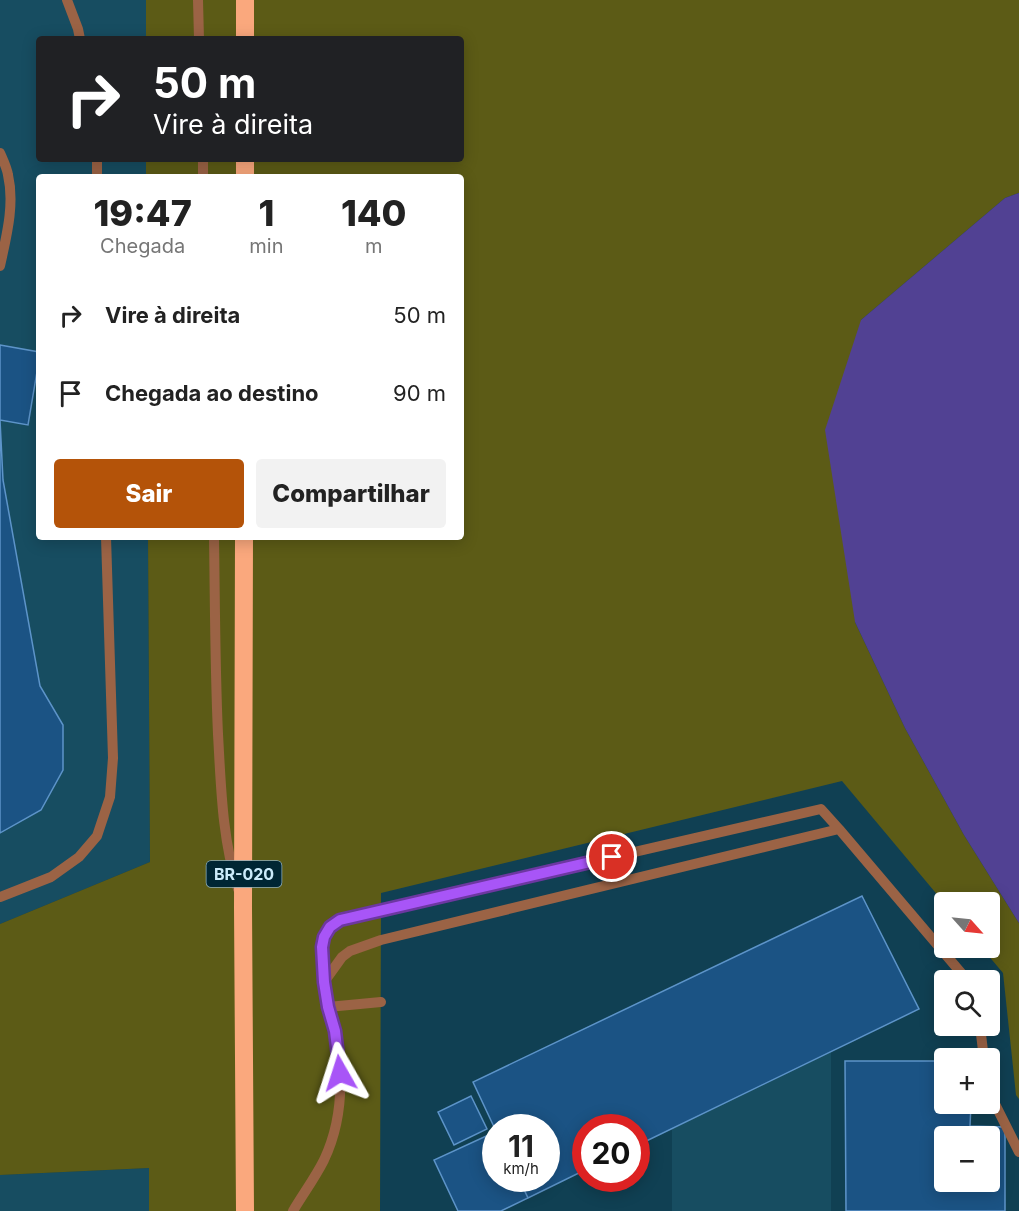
<!DOCTYPE html>
<html lang="pt">
<meta charset="utf-8">
<style>
body{margin:0;font-family:Inter,sans-serif;background:#f2f2f2;color:#222;height:100vh;display:flex;flex-direction:column;font-size:22px;white-space:nowrap}
*{box-sizing:border-box;margin:0}
p{font-size:20px;color:#767676}
.icon{flex:none;width:33px;height:33px;fill:none;stroke:currentColor;stroke-width:2;stroke-linecap:round;stroke-linejoin:round}
.map{position:relative;flex:1;overflow:hidden}
.details{position:absolute;left:36px;top:174px;width:428px;height:366px;display:flex;flex-direction:column;background:#fff;border-radius:6px;box-shadow:0 3px 15px #0003}
.details>*{flex:none}
.guide{position:absolute;left:36px;top:36px;width:428px;height:126px;border-radius:6px;box-shadow:0 3px 15px #0003;background:#202124;color:#fff;overflow:hidden}
.needle{width:39px;rotate:117deg}
.buttons{position:absolute;left:934px;top:892px;display:grid;gap:12px}
.buttons a{display:grid;place-items:center;width:66px;height:66px;border-radius:6px;background:#fff;box-shadow:0 3px 15px #0003;font-size:30px}
.speed{position:absolute;left:482px;top:1114px;display:flex;gap:12px;font-size:30px;font-weight:700;text-align:center}
.speed>*{display:grid;place-content:center;width:78px;height:78px;border-radius:50%;background:#fff;box-shadow:0 3px 15px #0003;line-height:1}
.speed small{font-size:15px;font-weight:400}
.speed .limit{border:9px solid #d22;background:#fff;color:#111}
.pin{position:absolute;display:grid;place-items:center;width:51px;height:51px;color:#fff;margin:-26px;border:3px solid #fff;border-radius:50%;box-shadow:0 2px 6px #0007}
.me{position:absolute;width:66px;margin:-33px;rotate:354deg;stroke-linejoin:round;filter:drop-shadow(0 0 4px #0008)}
.turn{display:flex;align-items:center;gap:21px;height:126px;padding:0 18px;font-size:27px}
.turn .icon{width:78px;height:78px;stroke-width:2.5}
.turn b{display:block;font-size:42px;line-height:51px}
.eta{display:flex;justify-content:space-evenly;align-items:center;height:102px;text-align:center}
.eta b{font-size:36px;font-weight:800;line-height:42px}
.button{display:flex;gap:12px;margin-top:auto;padding:12px 18px}
.button a{flex:1;height:69px;border-radius:6px;background:#b45309;color:#fff;font-size:24px;font-weight:800;line-height:69px;text-align:center}
.button a+a{background:#f2f2f2;color:#222}
ul{padding:0;list-style:none}
li{display:flex;align-items:center;gap:18px;height:78px;padding:0 18px}
li div{flex:1}
li b{display:block;font-size:22px}
li em{font-style:normal}
.map>svg:first-child{display:block}
</style>
<div class="map">
<svg width="1019" height="1211" viewBox="0 0 1019 1211">
<rect width="100%" height="100%" fill="#104053"/>
<path fill="#174d61" d="M0,0H146V39H39V159H146V177H39V537H148L150,862L0,924Z
M831,1052V1211H672V1128Z
M149,1168V1211H0V1175Z"/>
<path fill="#5c5b16" d="M146,0H1019V193L1005,198L861,320L855,622L905,728L964,835L1019,923V1099L1016,1095L1003,973L982,948H990V903L945,904L842,781L381,893L380,1211H149V1168L0,1175V924L150,862L148,537H460V177H146V159H460V39H146Z"/>
<path fill="#514193" d="M1019,193V923L964,835L905,728L855,622L825,430L861,320L1005,198Z"/>
<path fill="#1b5384" stroke="#5d94c9" stroke-width="1.5" fill-rule="evenodd" d="M0,345L39,352V360L28,425L0,420L3,480L40,686L63,725V770L41,810L0,833Z
M862,896L919,1009L636,1146V1128H585V1170L528,1198L519,1179H546V1128H495V1129L473,1082Z
M845,1061H945V1104H971L970,1126L1005,1127V1211H846ZM945,1137H990V1182H945Z
M471,1096L487,1129L454,1145L438,1112Z
M495,1132V1179H519L528,1198L501,1211H458L434,1160Z"/>
<g fill="none" stroke-linecap="round" stroke-linejoin="round">
<path stroke="#9b6345" stroke-width="10" d="M67,0L78,29L80,39
M198,0L199,39
M0,153C3,160 7,168 8,175C15,205 6,238 0,266
M97,159V177
M203,159V177
M214,537C215,603 215,669 218,734C221,786 222,839 238,889
M0,897L51,877L79,857L97,836L110,797L113,758L106,537
M324,982C322,955 315,939 340,920L821,809L839,829
M328,1007L324,982L342,957L350,951L381,940L839,829L968,981
M980,1026L984,1059
M990,1094L1019,1152
M293,1211C303,1194 315,1178 324,1160C347,1111 343,1057 328,1007L381,1002"/>
<path stroke="#faa87d" stroke-width="18" d="M245,39V0
M245,177V159
M244,537L243,907L245,1211"/>
</g>
<g fill="none" stroke-linecap="round" stroke-linejoin="round">
<defs>
<path id="route" d="M340,1073L335,1031L328,1007L324,982L322,947L324,937L330,927L340,920L612,857"/>
</defs>
<use href="#route" stroke="#6d37a1" stroke-width="15"/>
<use href="#route" stroke="#a855f7" stroke-width="10"/>
</g>
<g text-anchor="middle" dominant-baseline="central" stroke-width="4.5" stroke-linejoin="round" paint-order="stroke">
<rect fill="#002634" stroke="#8eb0bf" stroke-width="1.5" x="206.5" y="861" width="75" height="26" rx="4.5"/>
<g font-size="16" font-weight="bold" fill="#cbebfa">
<text x="244" y="874">BR-020</text>
</g>
</g>
</svg>
<div class="buttons">
<a><svg class="needle" viewBox="-14 -14 28 28"><path d="M0-13l5 13h-10z" fill="#e53935"/><path d="M0 13l5-13h-10z" fill="#767676"/></svg></a>
<a><svg class="icon" aria-label="search" viewBox="0 0 24 24"><circle cx="10" cy="10" r="6"/><path d="M15 15l6 6"/></svg></a>
<a>+</a>
<a>−</a>
</div>
<div class="speed"><div>11<small>km/h</small></div><div class="limit">20</div></div>
<div class="pin" style="left:612px;top:857px;background:#d93025"><svg class="icon" aria-label="arrive" viewBox="0 0 24 24"><path d="M6 21V4h12l-3 4 3 4H6"/></svg></div>
<svg class="me" style="left:340px;top:1073px" viewBox="-20 -20 40 40"><path d="M0-17L14 15 0 8-14 15z" fill="#a855f7" stroke="#fff" stroke-width="4"/></svg>
<div class="guide">
<div class="turn"><svg class="icon" aria-label="right" viewBox="0 0 24 24"><path d="M7 20v-9h11M14 6l5 5-5 5"/></svg><div><b>50 m</b>Vire à direita</div></div>
</div>
<section class="details">
<div class="eta">
<div><b>19:47</b><p>Chegada</p></div>
<div><b>1</b><p>min</p></div>
<div><b>140</b><p>m</p></div>
</div>
<ul>
<li><svg class="icon" aria-label="right" viewBox="0 0 24 24"><path d="M7 20v-9h11M14 6l5 5-5 5"/></svg><div><b>Vire à direita</b></div><em>50 m</em></li>
<li><svg class="icon" aria-label="arrive" viewBox="0 0 24 24"><path d="M6 21V4h12l-3 4 3 4H6"/></svg><div><b>Chegada ao destino</b></div><em>90 m</em></li>
</ul>
<div class="button"><a>Sair</a><a>Compartilhar</a></div>
</section>
</div>
